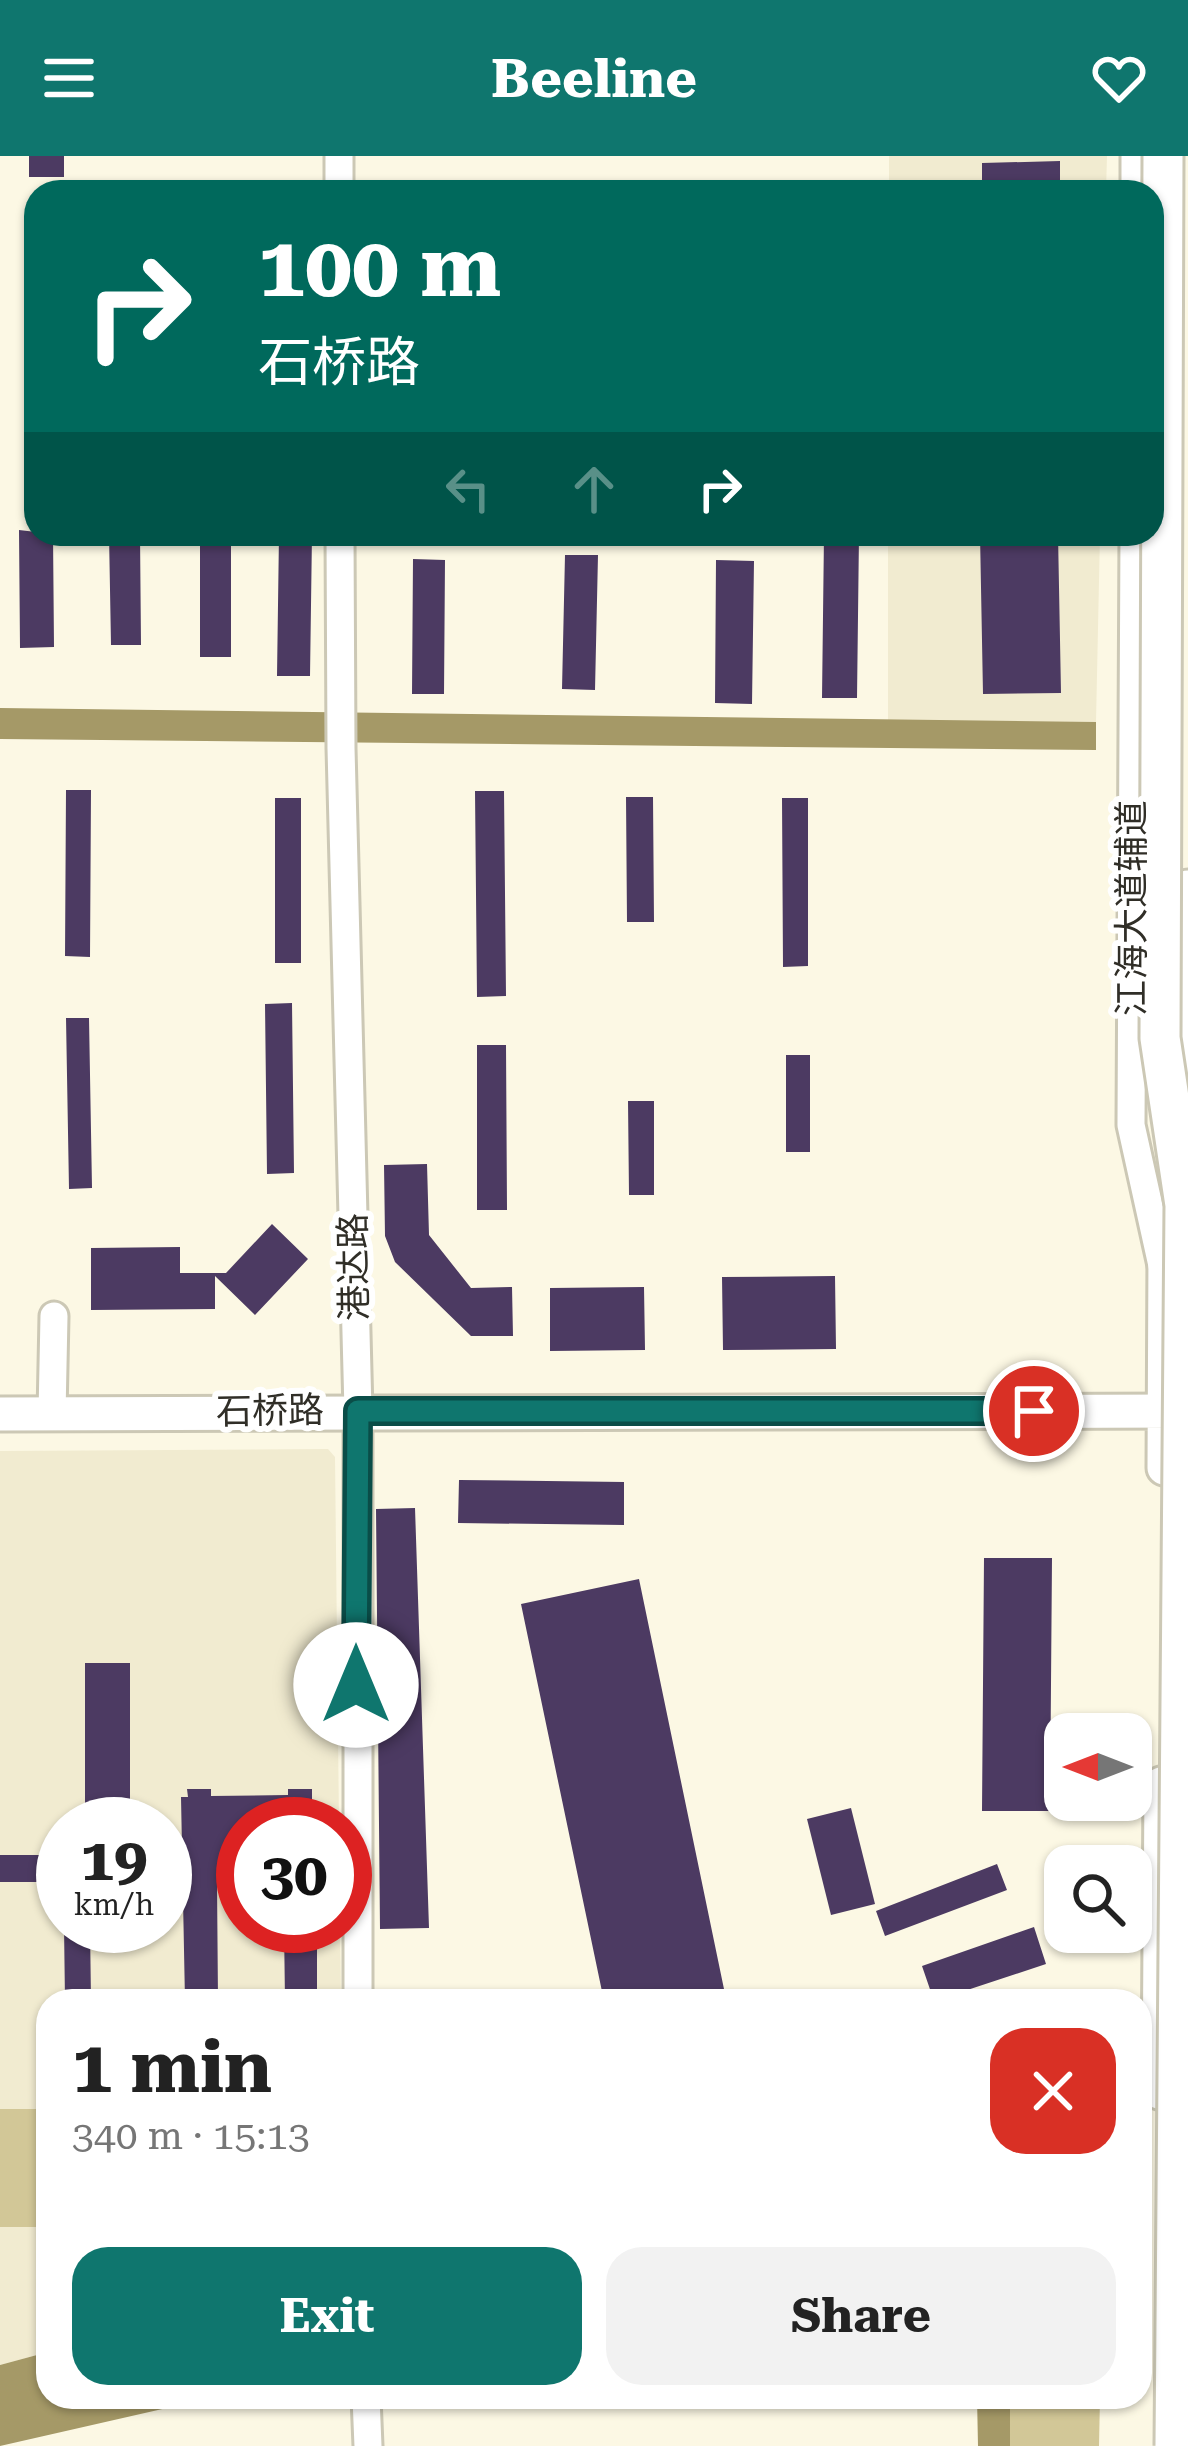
<!DOCTYPE html>
<meta charset="utf-8">
<style>
body{margin:0;font-family:"Roboto Serif","Noto Sans SC",serif;background:#f2f2f2;color:#222;height:100vh;display:flex;flex-direction:column;font-size:45px;white-space:nowrap}
*{box-sizing:border-box;margin:0}
p{font-size:39px;color:#767676}
.icon{flex:none;width:66px;height:66px;fill:none;stroke:currentColor;stroke-width:2;stroke-linecap:round;stroke-linejoin:round}
.map{position:relative;flex:1;overflow:hidden}
.side{position:absolute;left:36px;top:1833px;width:1116px;height:420px;display:flex;flex-direction:column;background:#fff;border-radius:36px;box-shadow:0 3px 9px #0004}
.side>*{flex:none}
.banner{position:absolute;left:24px;top:24px;width:1140px;height:366px;border-radius:36px;box-shadow:0 3px 9px #0004;background:#00695c;color:#fff;overflow:hidden}
.needle{width:78px;rotate:270deg}
.tools{position:absolute;left:1044px;top:1557px;display:grid;gap:24px}
.tools a{display:grid;place-items:center;width:108px;height:108px;border-radius:24px;background:#fff;box-shadow:0 3px 9px #0004;font-size:60px}
.speed{position:absolute;left:36px;top:1641px;display:flex;gap:24px;font-size:60px;font-weight:700;text-align:center}
.speed>*{display:grid;place-content:center;width:156px;height:156px;border-radius:50%;background:#fff;box-shadow:0 3px 9px #0004;line-height:1}
.speed small{font-size:30px;font-weight:400}
.speed .limit{border:18px solid #d22;background:#fff;color:#111}
.pin{position:absolute;display:grid;place-items:center;width:102px;height:102px;color:#fff;margin:-51px;border:6px solid #fff;border-radius:50%;box-shadow:0 3px 12px #0007}
.me{position:absolute;width:132px;margin:-66px;rotate:0deg;stroke-linejoin:round;filter:drop-shadow(0 0 9px #0008)}
.turn{display:flex;align-items:center;gap:42px;height:252px;padding:0 36px;font-size:54px}
.turn .icon{width:156px;height:156px;stroke-width:2.5}
.turn b{display:block;font-size:84px;line-height:102px}
.lanes{display:flex;align-items:center;height:114px;padding:0 36px;background:#0003;justify-content:center;gap:60px;direction:ltr}
.lanes .off{opacity:.35}
.round{display:grid;place-items:center;flex:none;width:126px;height:126px;border-radius:36px;background:#f2f2f2}
.headline{display:flex;align-items:center;justify-content:space-between;height:204px;padding:0 36px}
h1{font-size:72px;font-weight:700;line-height:90px}
.primary-button{display:flex;gap:24px;margin-top:auto;padding:24px 36px}
.primary-button a{flex:1;height:138px;border-radius:36px;background:#0f766e;color:#fff;font-size:48px;font-weight:700;line-height:138px;text-align:center}
.primary-button a+a{background:#f2f2f2;color:#222}
header{display:flex;justify-content:space-between;align-items:center;height:156px;padding:0 36px;background:#0f766e;color:#fff;font-size:54px;font-weight:700}
.map>svg:first-child{display:block}
</style>
<header><svg class="icon" aria-label="menu" viewBox="0 0 24 24"><path d="M4 6h16M4 12h16M4 18h16"/></svg>Beeline<svg class="icon" aria-label="heart" viewBox="0 0 24 24"><path d="M12 20l-8-8c-3-5 5-10 8-4 3-6 11-1 8 4z"/></svg></header>
<div class="map">
<svg width="1188" height="2290" viewBox="0 0 1188 2290">
<rect width="100%" height="100%" fill="#fcf8e4"/>
<path fill="#f1ebd0" fill-rule="evenodd" d="M889,0H1107L1106,36H889Z
M888,378H1100L1096,566L888,565Z
M328,1293L335,1301L339,1668H243V1770H340L341,1845H48V2196L0,2209V1295ZM63,1668H165V1770H63Z"/>
<path fill="#d2c797" d="M0,1953H48V2071H0Z
M1010,2241H1100L1099,2290H1010Z"/>
<path fill="#a59967" d="M0,552L1096,566V594L0,583Z
M48,2196V2241H215L0,2290V2209Z
M977,2241H1010V2290H978Z"/>
<path fill="#4c3a62" d="M29,0H64V21H29Z
M1060,5V36H982V7Z
M19,374L53,378L54,491L20,492Z
M109,378H140L141,489H111Z
M200,378H231V501H200Z
M279,378H312L310,520H277Z
M824,378H859L857,542H822Z
M980,378H1058L1061,537L983,538Z
M565,399H598L595,534L562,533Z
M413,403L445,404L444,538H412Z
M716,404L754,405L752,548L715,547Z
M66,634H91L90,801L65,800Z
M475,635H504L506,840L477,841Z
M626,641H653L654,766H627Z
M275,642H301V807H275Z
M782,642H808V810L783,811Z
M292,847L294,1017L267,1018L265,848Z
M66,862H89L92,1032L69,1033Z
M477,889H506L507,1054H477Z
M786,899H810V996H786Z
M628,945H654V1039H629Z
M427,1008L429,1079L471,1132L512,1131L513,1180H471L395,1106L385,1080L384,1009Z
M272,1068L308,1103L255,1159L215,1120V1153L91,1154V1092L180,1091V1117H226Z
M835,1120L836,1193L723,1194L722,1121Z
M644,1131L645,1194L550,1195V1132Z
M459,1324L624,1326V1369L458,1367Z
M415,1352L429,1772L380,1773L376,1353Z
M984,1402H1052L1050,1655H982Z
M639,1423L724,1833L669,1845H604L521,1448Z
M85,1507H130V1668H85Z
M187,1633H211V1640L288,1639V1633H312V1668H243V1726H217L218,1845H185L181,1641H188Z
M851,1652L875,1748L831,1759L807,1663Z
M0,1699H63V1726H0Z
M997,1708L1007,1734L885,1780L876,1755Z
M64,1770H90L91,1845H65Z
M284,1770H317V1845H285Z
M1034,1771L1046,1808L934,1845L922,1810Z"/>
<g fill="none" stroke-linecap="round" stroke-linejoin="round">
<defs>
<path id="minor" d="M339,0V36
M1135,36V0
M340,378L341,592L358,1255V1845
M1134,378L1131,969L1163,1114
M52,1258L54,1160
M366,2241L368,2290"/>
<path id="major" d="M0,1258L1186,1255
M1164,1312L1165,1094
M1159,1936L1161,1628"/>
<path id="highway" d="M1185,975L1188,734"/>
</defs>
<use href="#minor" stroke="#ccc8b5" stroke-width="33"/>
<use href="#major" stroke="#ccc8b5" stroke-width="39"/>
<use href="#highway" stroke="#ccc8b5" stroke-width="45"/>
<use href="#minor" stroke="#fff" stroke-width="27"/>
<use href="#major" stroke="#fff" stroke-width="33"/>
<use href="#highway" stroke="#fff" stroke-width="39"/>
<defs>
<path id="highway-bridge" d="M1163,0L1160,882L1185,1049L1175,2290"/>
</defs>
<use href="#highway-bridge" stroke="#ccc8b5" stroke-width="45" stroke-linecap="butt"/>
<use href="#highway-bridge" stroke="#fff" stroke-width="39"/>
</g>
<g fill="none" stroke-linecap="round" stroke-linejoin="round">
<defs>
<path id="route" d="M356,1529L358,1255H1034"/>
</defs>
<use href="#route" stroke="#0a4d48" stroke-width="30"/>
<use href="#route" stroke="#0f766e" stroke-width="21"/>
</g>
<g text-anchor="middle" dominant-baseline="central" stroke-width="12" stroke-linejoin="round" paint-order="stroke">
<g font-size="36" fill="#302e27" stroke="#fff">
<text transform="translate(1132 752) rotate(-90)">江海大道辅道</text>
<text transform="translate(354 1111) rotate(-91)">港达路</text>
<text transform="translate(270 1255) rotate(-1)">石桥路</text>
</g>
</g>
</svg>
<div class="tools">
<a><svg class="needle" viewBox="-14 -14 28 28"><path d="M0-13l5 13h-10z" fill="#e53935"/><path d="M0 13l5-13h-10z" fill="#767676"/></svg></a>
<a><svg class="icon" aria-label="search" viewBox="0 0 24 24"><circle cx="10" cy="10" r="6"/><path d="M15 15l6 6"/></svg></a>
</div>
<div class="speed"><div>19<small>km/h</small></div><div class="limit">30</div></div>
<div class="pin" style="left:1034px;top:1255px;background:#d93025"><svg class="icon" aria-label="arrive" viewBox="0 0 24 24"><path d="M6 21V4h12l-3 4 3 4H6"/></svg></div>
<svg class="me" style="left:356px;top:1529px" viewBox="-20 -20 40 40"><circle r="19" fill="#fff"/><path d="M0-13L10 11 0 6-10 11z" fill="#0f766e"/></svg>
<div class="banner">
<div class="turn"><svg class="icon" aria-label="right" viewBox="0 0 24 24"><path d="M7 20v-9h11M14 6l5 5-5 5"/></svg><div><b>100 m</b>石桥路</div></div>
<div class="lanes"><svg class="icon off" aria-label="left" viewBox="0 0 24 24"><path d="M17 20v-9H6M10 6l-5 5 5 5"/></svg><svg class="icon off" aria-label="ahead" viewBox="0 0 24 24"><path d="M12 20V5M6 11l6-6 6 6"/></svg><svg class="icon" aria-label="right" viewBox="0 0 24 24"><path d="M7 20v-9h11M14 6l5 5-5 5"/></svg></div>
</div>
<section class="side">
<div class="headline"><div><h1>1 min</h1><p>340 m · 15:13</p></div><a class="round" style="background:#d93025;color:#fff"><svg class="icon" aria-label="close" viewBox="0 0 24 24"><path d="M6 6l12 12M18 6L6 18"/></svg></a></div>
<div class="primary-button"><a>Exit</a><a>Share</a></div>
</section>
</div>
